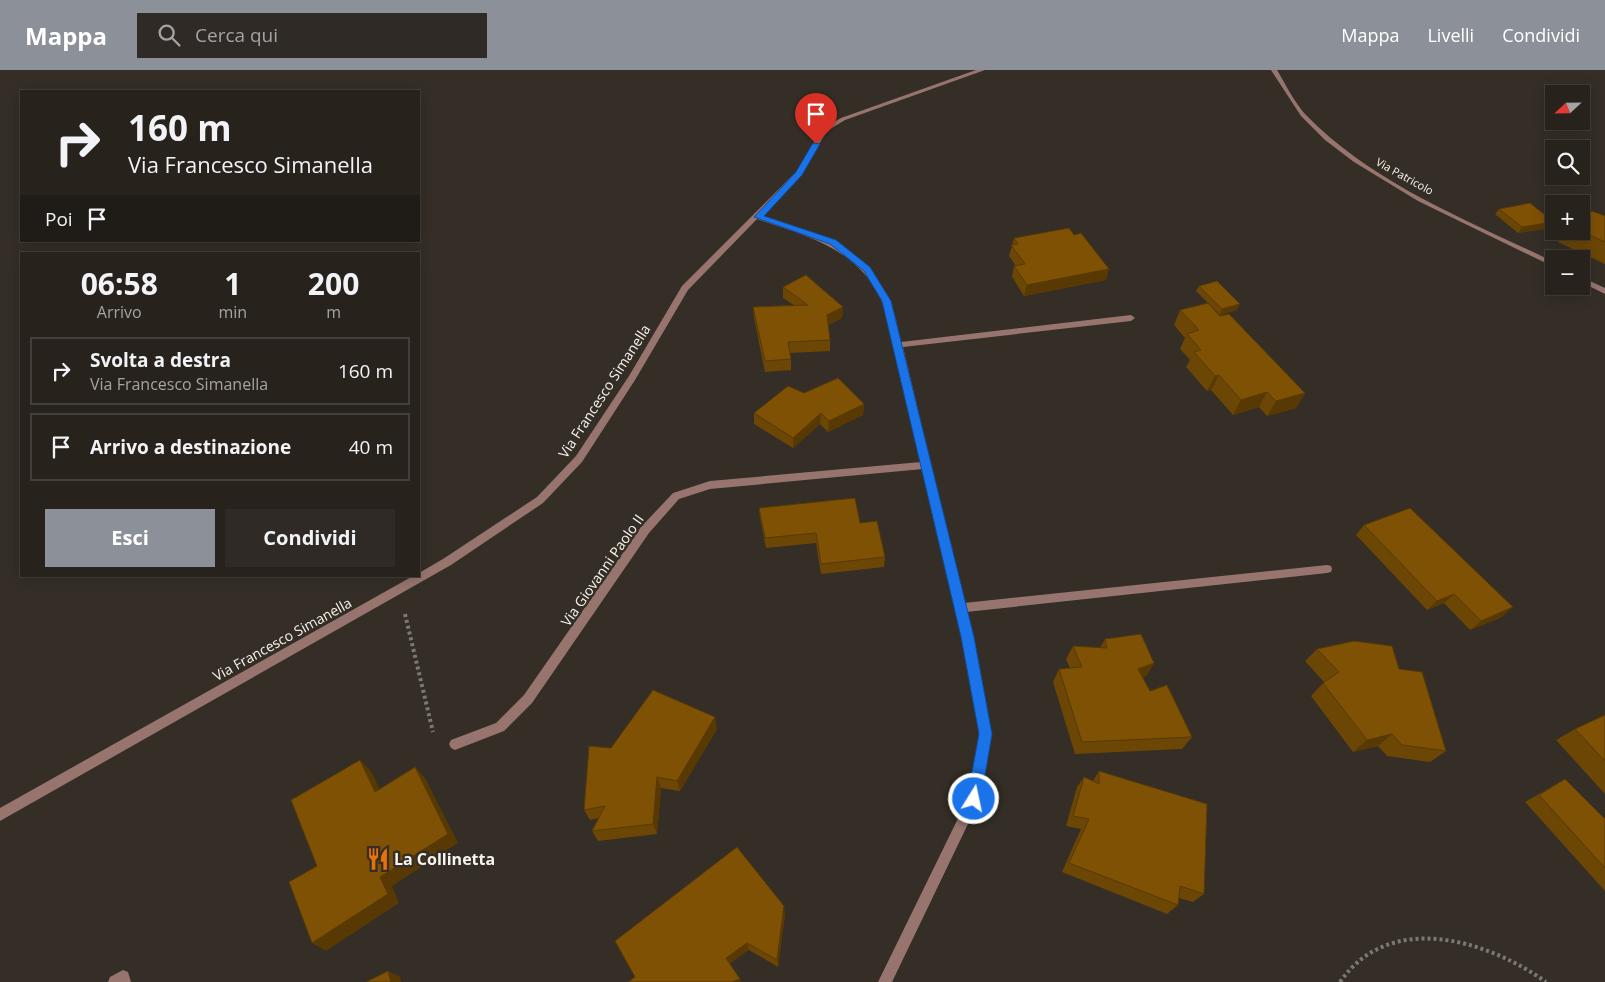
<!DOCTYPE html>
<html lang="it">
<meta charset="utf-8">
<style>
body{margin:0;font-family:"Open Sans",sans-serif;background:#2f2a25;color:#f1f3f6;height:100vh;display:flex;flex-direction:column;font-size:19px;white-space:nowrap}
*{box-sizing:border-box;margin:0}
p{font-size:16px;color:#a4a4a3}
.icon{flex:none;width:28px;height:28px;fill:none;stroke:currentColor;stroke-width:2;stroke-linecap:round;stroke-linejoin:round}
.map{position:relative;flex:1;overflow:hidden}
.sheet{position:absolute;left:20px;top:182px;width:400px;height:325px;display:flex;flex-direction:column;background:#27221c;border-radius:0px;box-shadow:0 2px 12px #0003,0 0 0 1px #433f3b}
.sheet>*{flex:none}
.top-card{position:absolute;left:20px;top:20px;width:400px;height:152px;border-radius:0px;box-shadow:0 2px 12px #0003,0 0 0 1px #433f3b;background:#27221c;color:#f1f3f6;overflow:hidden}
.needle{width:32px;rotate:248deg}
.fabs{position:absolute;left:1545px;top:15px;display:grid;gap:10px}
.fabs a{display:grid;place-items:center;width:45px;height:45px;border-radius:0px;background:#27221c;box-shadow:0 2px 12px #0003,0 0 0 1px #433f3b;font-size:25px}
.pin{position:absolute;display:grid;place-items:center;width:42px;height:42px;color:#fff;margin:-51px -21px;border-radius:50% 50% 50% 0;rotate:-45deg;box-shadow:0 0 5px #0007}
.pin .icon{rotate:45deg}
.me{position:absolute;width:55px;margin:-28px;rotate:10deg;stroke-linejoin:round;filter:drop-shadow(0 0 4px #0008)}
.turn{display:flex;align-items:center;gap:18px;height:105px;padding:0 25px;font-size:22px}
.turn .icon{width:65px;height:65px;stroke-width:2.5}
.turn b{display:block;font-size:35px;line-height:42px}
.then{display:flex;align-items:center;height:48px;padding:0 25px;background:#0003;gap:10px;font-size:19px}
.eta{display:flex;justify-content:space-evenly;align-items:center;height:85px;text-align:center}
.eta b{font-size:30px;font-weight:700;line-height:35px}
.cta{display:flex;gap:10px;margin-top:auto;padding:10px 25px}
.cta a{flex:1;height:58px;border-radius:0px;background:#8c9099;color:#fff;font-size:20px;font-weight:700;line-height:58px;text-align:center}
.cta a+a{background:#2f2a25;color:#f1f3f6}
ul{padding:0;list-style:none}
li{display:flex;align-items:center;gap:15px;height:68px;margin:0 10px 8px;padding:0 15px;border:2px solid #433f3b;border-radius:0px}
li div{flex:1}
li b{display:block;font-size:19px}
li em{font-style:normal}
header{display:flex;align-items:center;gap:30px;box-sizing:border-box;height:70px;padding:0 25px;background:#8c9099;color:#fff}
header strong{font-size:24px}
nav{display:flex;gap:28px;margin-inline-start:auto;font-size:18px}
.search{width:350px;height:45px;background:#2f2a25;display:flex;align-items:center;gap:12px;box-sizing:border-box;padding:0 18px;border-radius:0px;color:#a4a4a3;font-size:19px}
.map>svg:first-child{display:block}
</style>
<header>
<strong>Mappa</strong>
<div class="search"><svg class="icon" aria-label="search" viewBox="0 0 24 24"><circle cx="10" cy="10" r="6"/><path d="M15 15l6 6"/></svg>Cerca qui</div>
<nav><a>Mappa</a><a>Livelli</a><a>Condividi</a></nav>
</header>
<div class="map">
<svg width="1605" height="912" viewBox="0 0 1605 912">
<rect width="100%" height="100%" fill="#342e26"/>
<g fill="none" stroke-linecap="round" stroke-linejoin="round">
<path stroke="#7d7871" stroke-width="4" stroke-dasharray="3 3" stroke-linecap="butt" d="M405,544L433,662
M1340,912C1390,840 1487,870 1546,912"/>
<path fill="#97756e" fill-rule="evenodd" d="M976,0H985L845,50L827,61L801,104L761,146C816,163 867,176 891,235C896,247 898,259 901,272L1131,245L1135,248L1131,251L903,277L964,533L1327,495L1331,496L1332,499L1331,502L1327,503L966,542L992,664L980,729L892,912H878L968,728L980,664L962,567L923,399L710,419L679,429L649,463L532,633L504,661L455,680L451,678L449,674L451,670L496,653L524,625L641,457L673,423L710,411L921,392L887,246C868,182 814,168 757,149L688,220L635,310L582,392L543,433L451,495L0,751V738L413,506H419V503L443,489L537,427L576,386L629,306L682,216L796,102L822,59L841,48Z
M1271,0H1277C1286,15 1294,32 1306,45C1373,114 1469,151 1554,192V197L1418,131L1354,92L1325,70L1301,46Z
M1581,207L1605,218V224L1581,212Z
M123,900L128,902L131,912H108L110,907Z"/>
</g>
<path fill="#6c4604" d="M1499,139L1554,152L1550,158L1518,163L1495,144Z
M1605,146V194L1558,172L1567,161H1581Z
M1074,165L1109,199L1106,210L1024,226L1012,207L1014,196H1016L1009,186L1014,168Z
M1199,216L1237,240L1220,245L1196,221Z
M783,217L843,237L842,248L828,255L830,270V281L790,283L791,289V300L765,302L754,248L753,237L794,235L783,228Z
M1180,240L1220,246L1305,323L1296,338L1267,346L1259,337L1233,345L1211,320L1207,321L1186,297L1190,290L1180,279L1185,268L1174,255Z
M804,323L864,334L863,345L828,362L820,354L793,378L754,354V343Z
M759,438L860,453L885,487L884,497L821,504L816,473L766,478L760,448Z
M1364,455L1502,547L1470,560L1444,533L1427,540L1356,465Z
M1105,569L1154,593L1146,606L1142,607L1150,621L1192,667L1182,679L1075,684L1053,612L1059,599L1070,598L1066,589L1073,576L1100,578Z
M1317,579L1399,599L1446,681L1430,692L1387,686L1378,676L1353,682L1311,626L1324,612L1305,591Z
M1605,645V724L1556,670L1575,659Z
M717,659L680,721L661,718L657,764L598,771L592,761L599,748L590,750L584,740L611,678Z
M1099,701L1204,824L1193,832L1179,828L1178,835L1167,844L1062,802L1081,759L1066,756L1077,717L1084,707L1093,711Z
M1565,709L1605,749V821L1525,732Z
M785,844L778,897L749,880L635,907Z"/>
<path fill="#583904" d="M1554,152L1550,158L1518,163L1522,157Z
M1109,199L1106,210L1024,226L1027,215Z
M1240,234L1237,240L1220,245L1222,239Z
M843,237L842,248L826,255L827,245Z
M1219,305L1211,320L1207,321L1215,306Z
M1267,322L1259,337L1233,345L1241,330Z
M1305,323L1296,338L1267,346L1276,331Z
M864,334L863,345L828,362L829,351Z
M821,343L820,354L793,378V368Z
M1454,524L1444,533L1427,540L1437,531Z
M1513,537L1502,547L1470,560L1481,551Z
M1154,593L1146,606L1130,611L1138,599Z
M715,647L717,659L680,721L677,711Z
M1392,664L1378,676L1353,682L1367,670Z
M360,690L371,701L386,732L375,722Z
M415,697L425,708L458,773L392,816L399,833L326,881L312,873Z
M657,707L661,718L657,764L653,754Z
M784,836L785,844L778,897L777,890Z
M747,873L749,880L728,895L726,888Z
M388,901L400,907L401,912H391Z
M740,909L741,912H732Z"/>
<path fill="#7e5105" stroke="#583904" d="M1530,133L1554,152L1522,157L1499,139Z
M1592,141L1605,146V172L1581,161V149Z
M1069,158L1074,165L1081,163L1109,199L1027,215L1014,196L1025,194L1011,175L1018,174L1014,168Z
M806,205L843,237L827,245L830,270L788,272L791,289L765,291L753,237L808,235L783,217Z
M1217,211L1240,234L1222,239L1199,216Z
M1208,233L1220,246L1229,244L1305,323L1276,331L1267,322L1241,330L1219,305L1215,306L1194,282L1201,280L1187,264L1199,260L1180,240Z
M838,308L864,334L829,351L821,343L793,368L754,343L788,316L804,323Z
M855,428L860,453L877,451L885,487L821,494L816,463L765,468L759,438Z
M1410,438L1513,537L1481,551L1454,524L1437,531L1364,455Z
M1141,564L1154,593L1138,599L1150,621L1167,615L1192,667L1082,672L1059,599L1082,597L1073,576L1107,578L1105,569Z
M1354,571L1392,576L1399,599L1422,602L1446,681L1402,675L1392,664L1367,670L1323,613L1339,602L1317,579Z
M653,620L715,647L677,711L657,707L653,754L592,761L605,736L584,740L589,676L611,678Z
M1605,645V691L1575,659Z
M360,690L375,722L415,697L448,764L380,807L388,824L312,873L289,812L317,796L291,730Z
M1099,701L1207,734L1204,824L1180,816L1178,835L1069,793L1089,749L1073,746L1084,707L1099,714Z
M1565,709L1605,749V798L1539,725Z
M737,777L784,836L777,890L747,873L726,888L740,909L732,912H628L635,907L615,871Z
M388,901L391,912H366Z"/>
<path fill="#1a73e8" stroke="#114b97" d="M813,73L820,74L802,105L764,146L836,170L870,197L891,231L974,567L992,664L981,729L979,734L974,736L969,734L967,729L979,664L961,567L882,231L864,201L830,174L754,147L796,102Z"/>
<defs>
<symbol id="restaurant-bare" viewBox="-9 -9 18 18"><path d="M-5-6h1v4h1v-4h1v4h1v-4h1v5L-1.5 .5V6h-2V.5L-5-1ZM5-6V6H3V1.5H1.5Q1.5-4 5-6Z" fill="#e8710a" stroke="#342e26" stroke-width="2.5" paint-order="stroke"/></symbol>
</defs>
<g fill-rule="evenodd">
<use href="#restaurant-bare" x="362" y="773" width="32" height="32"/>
</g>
<g text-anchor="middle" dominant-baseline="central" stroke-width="5" stroke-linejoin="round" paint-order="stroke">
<g font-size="11" fill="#f8f4ee" stroke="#342e26">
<text transform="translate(1405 106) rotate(29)">Via Patricolo</text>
</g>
<g font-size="14" fill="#f8f4ee" stroke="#342e26">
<text transform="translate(604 321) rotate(-57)">Via Francesco Simanella</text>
<text transform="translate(602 500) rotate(-55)">Via Giovanni Paolo II</text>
<text transform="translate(282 569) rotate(-29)">Via Francesco Simanella</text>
</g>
<g font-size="16" font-weight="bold" fill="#f8f4ee" stroke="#342e26" text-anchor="start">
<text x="394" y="789">La Collinetta</text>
</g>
</g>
</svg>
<div class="fabs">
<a><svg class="needle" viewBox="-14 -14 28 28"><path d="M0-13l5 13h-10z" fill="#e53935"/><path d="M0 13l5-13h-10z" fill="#a4a4a3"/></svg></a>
<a><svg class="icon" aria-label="search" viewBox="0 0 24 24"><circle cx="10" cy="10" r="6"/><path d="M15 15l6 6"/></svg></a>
<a>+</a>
<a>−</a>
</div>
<div class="pin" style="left:816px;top:74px;background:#d93025"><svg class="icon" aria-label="arrive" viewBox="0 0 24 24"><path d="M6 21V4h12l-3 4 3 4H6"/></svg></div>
<svg class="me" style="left:974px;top:729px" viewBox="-20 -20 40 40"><circle r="17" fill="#1a73e8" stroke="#fff" stroke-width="3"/><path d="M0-11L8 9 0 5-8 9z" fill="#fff"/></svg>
<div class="top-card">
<div class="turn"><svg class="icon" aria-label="right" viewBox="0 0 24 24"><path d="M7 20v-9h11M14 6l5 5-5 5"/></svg><div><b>160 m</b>Via Francesco Simanella</div></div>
<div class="then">Poi<svg class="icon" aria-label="arrive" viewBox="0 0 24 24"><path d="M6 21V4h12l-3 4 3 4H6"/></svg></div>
</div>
<section class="sheet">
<div class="eta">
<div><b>06:58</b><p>Arrivo</p></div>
<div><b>1</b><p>min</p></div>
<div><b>200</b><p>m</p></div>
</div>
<ul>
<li><svg class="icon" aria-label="right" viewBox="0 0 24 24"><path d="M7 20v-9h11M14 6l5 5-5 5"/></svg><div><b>Svolta a destra</b><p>Via Francesco Simanella</p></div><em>160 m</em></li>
<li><svg class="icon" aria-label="arrive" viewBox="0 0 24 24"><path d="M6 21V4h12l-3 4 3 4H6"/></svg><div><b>Arrivo a destinazione</b></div><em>40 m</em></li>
</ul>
<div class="cta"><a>Esci</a><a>Condividi</a></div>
</section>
</div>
